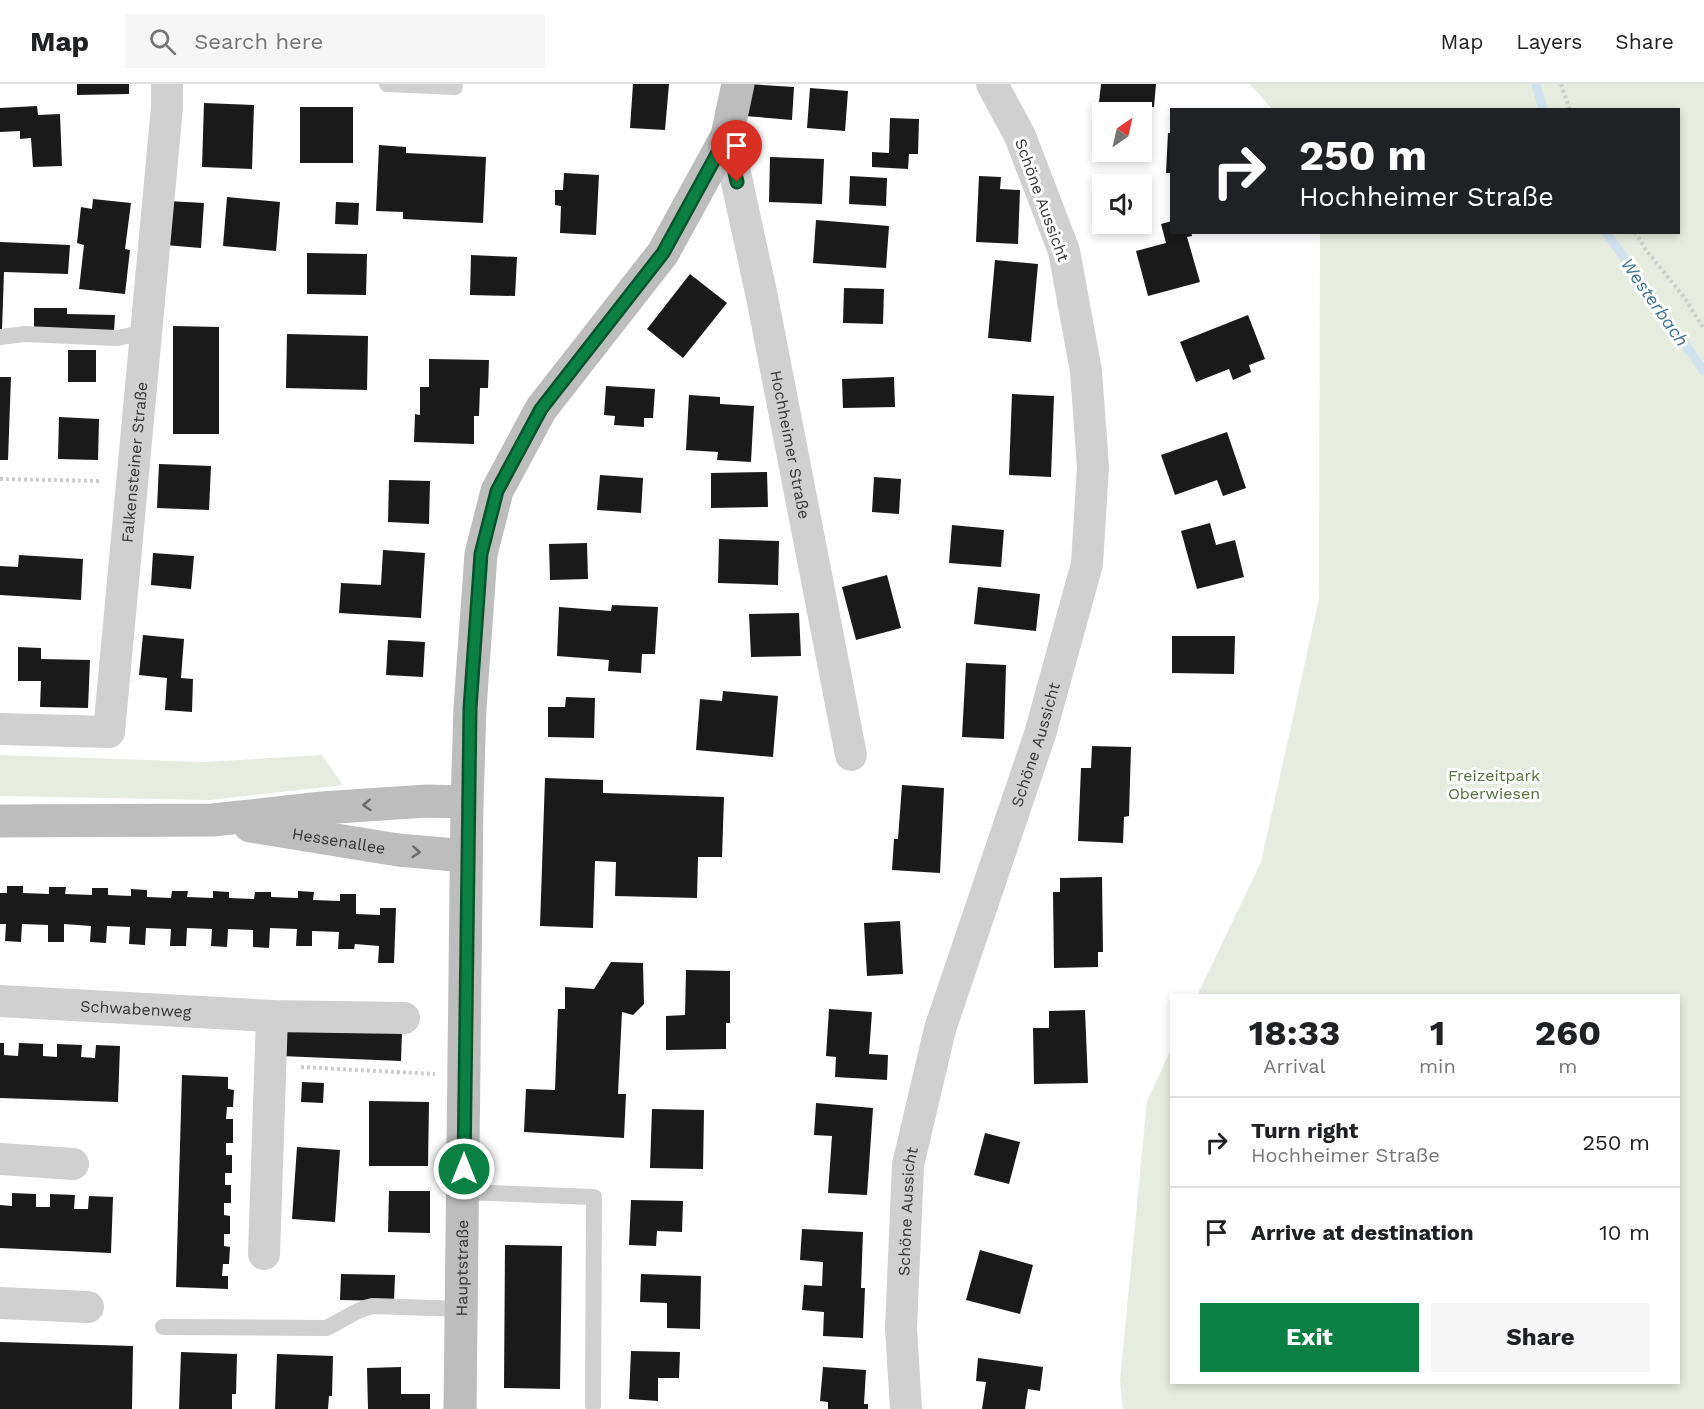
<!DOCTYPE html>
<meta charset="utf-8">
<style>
body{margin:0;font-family:"Work Sans",sans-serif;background:#f6f6f6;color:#202124;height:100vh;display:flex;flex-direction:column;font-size:22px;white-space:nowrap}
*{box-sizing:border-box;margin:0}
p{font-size:20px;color:#757577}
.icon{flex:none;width:33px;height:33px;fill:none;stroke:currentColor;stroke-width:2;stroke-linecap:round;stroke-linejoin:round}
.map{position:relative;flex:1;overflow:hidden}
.side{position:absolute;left:1170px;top:910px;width:510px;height:390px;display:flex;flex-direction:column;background:#fff;border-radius:0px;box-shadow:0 3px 9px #0003}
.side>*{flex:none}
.hud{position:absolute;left:1170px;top:24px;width:510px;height:126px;border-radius:0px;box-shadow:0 3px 9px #0003;background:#202124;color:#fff;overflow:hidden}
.needle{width:39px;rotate:34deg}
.buttons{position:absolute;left:1092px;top:18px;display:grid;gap:12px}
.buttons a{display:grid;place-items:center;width:60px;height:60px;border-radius:0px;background:#fff;box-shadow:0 3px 9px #0003;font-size:30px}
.pin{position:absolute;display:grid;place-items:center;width:51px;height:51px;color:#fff;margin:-62px -26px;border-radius:50% 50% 50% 0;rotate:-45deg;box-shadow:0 0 6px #0007}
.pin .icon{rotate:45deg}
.me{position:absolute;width:66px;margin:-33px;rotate:0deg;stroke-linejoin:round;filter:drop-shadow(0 0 4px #0008)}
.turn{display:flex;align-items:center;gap:21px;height:126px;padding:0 30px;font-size:27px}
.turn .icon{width:78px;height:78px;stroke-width:2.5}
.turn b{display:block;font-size:42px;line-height:51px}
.eta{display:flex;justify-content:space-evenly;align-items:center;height:102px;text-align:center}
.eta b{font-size:36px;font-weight:700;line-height:42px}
.button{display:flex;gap:12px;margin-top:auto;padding:12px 30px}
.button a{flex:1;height:69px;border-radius:0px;background:#0b8043;color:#fff;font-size:24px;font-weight:700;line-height:69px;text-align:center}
.button a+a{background:#f6f6f6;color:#202124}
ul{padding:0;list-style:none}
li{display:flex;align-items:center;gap:18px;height:90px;padding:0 30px;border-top:2px solid #e0e0e0}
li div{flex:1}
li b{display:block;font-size:22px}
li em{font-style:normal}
header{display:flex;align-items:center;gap:36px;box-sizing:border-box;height:84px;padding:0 30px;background:#fff;border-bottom:2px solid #e0e0e0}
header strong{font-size:28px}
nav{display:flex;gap:33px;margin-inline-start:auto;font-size:21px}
.search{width:420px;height:54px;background:#f6f6f6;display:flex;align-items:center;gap:15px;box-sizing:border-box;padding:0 21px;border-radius:0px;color:#757577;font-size:22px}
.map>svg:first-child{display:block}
</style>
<header>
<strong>Map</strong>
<div class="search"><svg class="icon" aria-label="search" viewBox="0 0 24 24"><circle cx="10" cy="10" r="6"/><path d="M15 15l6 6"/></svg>Search here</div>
<nav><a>Map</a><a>Layers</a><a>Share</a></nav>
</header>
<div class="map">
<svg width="1704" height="1325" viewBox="0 0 1704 1325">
<rect width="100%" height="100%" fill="#fff"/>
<path fill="#e6ecdf" d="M1250,0H1704V1325H1123L1120,1297L1147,1017L1171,965L1172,1299H1678V912H1197L1261,778L1319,515L1320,149L1678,148V26L1272,25Z
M0,671L204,678L322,671L343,701L210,716L0,712Z"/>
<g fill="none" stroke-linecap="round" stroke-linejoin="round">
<path stroke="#cfe2ee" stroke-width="9" d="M1536,0L1543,26
M1606,148L1704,287"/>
</g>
<path fill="#1a1a1a" d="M77,0H129V10L77,11Z
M633,0H669L665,46L630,44Z
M748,0L794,3L792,36L745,32Z
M1101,0H1156L1154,23L1099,18Z
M810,4L848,7L845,47L807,44Z
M204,19L254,21L252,85L202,83Z
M37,22L38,31L60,30L62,82L33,83L31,54L20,55V47L0,48V24Z
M300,23H353V79H300Z
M890,34L919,35L918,70H909L908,85L872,83V68L889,69Z
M1168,49H1172V89H1166Z
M379,61L406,63V69L486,73L483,139L403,135V128L376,127Z
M770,73L824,75L822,120L769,118Z
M564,89L599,91L596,151L560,149L561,122L555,121V106H563Z
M850,92L887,94L886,122L849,120Z
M979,92L1001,93L1000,105L1020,106L1018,160L976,158Z
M227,113L280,118L276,167L223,162Z
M93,115L131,119L125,165L130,166L125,210L79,205L84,161L77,159L81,123L92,125Z
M168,117L204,119L201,164L165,161Z
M336,118L359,119L358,141L335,140Z
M816,136L889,142L886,184L813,179Z
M1172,137V148H1191L1192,152L1187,153L1200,198L1148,212L1136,167L1166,159L1161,140Z
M0,158L70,161L68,190L4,188L2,246H0Z
M307,169L367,170L366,211L307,210Z
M471,171L517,173L515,212L470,211Z
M995,176L1038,180L1031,258L988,254Z
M690,190L727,219L683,274L647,245Z
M844,204L884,205L883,240L843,239Z
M34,224H67V230L115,231L114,248L34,246Z
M1248,231L1265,275L1249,281L1251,288L1233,296L1229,285L1196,298L1180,258Z
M173,242L219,243V350H173Z
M287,250L368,252L367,306L286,304Z
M68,266H96V298H68Z
M429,275L489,276L488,304H480L479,332H474V360L414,358L415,330L420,331V303H429Z
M0,293H11L8,376H0Z
M894,293L895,323L843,324L842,295Z
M606,302L655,305L653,334H644V343L614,341L615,332L604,331Z
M1012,310L1054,312L1051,393L1009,391Z
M689,311L720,313V320L754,322L751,378L717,376L718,368L686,366Z
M59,333L99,335L98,376L58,375Z
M1227,348L1246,404L1223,412L1217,396L1175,411L1161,371Z
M159,380L211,382L209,426L157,424Z
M767,388L768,423L711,424V389Z
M600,391L643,394L641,429L597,426Z
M874,393L901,395L899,430L872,428Z
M389,396L430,397L429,440L388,438Z
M1210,439L1216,461L1235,456L1244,493L1197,505L1181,447Z
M952,441L1004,446L1001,483L949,479Z
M719,455L779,457L778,501L718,499Z
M587,459L588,495L550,496L549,460Z
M383,466L425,469L421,534L339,529L341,499L381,501Z
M153,469L194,472L191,505L151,501Z
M19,471L83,475L81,516L0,511V482L18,483Z
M887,491L901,544L856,556L842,503Z
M978,503L1040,510L1036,547L974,540Z
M612,521L658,523L655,570H642L641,589L608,587L609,576L557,572L559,523L611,527Z
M799,529L801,572L751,573L749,530Z
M143,551L184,555L181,594L193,595L192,628L165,626L167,594L139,591Z
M1172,552H1235L1234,590L1172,589Z
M388,556L425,558L423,593L386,591Z
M18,563L41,564V575L90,576L88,624L40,623L41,597H18Z
M966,579L1006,581L1004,655L962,653Z
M723,607L778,612L773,673L696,666L700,615L722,617Z
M566,613L595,614L594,654L548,653V623H565Z
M1092,662L1131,663L1129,732L1124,733L1123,759L1078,757L1081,684H1091Z
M545,694L603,696V709L724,713L722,773H698L697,814L615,812L616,778L595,777L593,844L540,842Z
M902,701L944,704L940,789L892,786L894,755H898Z
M1102,793L1103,868H1098V883L1054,884L1053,808H1060V794Z
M7,802H23V809L49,810V803H66L65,810L92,811V804H108V811L131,812V805L147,806V813L171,814L172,807H188L187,813L213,814V807L229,808V814L254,815L255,808H271V813L298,814V807L314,808L313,816L340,817V810H356V830L380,831V824H396L394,879H378L379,862L355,860L354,865H338L339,848L312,847V862H296L297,845L270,844L269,864L253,863V846L228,845L227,863L211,862L212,845L187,844L186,862H170L171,845L146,844L145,861L129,860L130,843L107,842L106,859L90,858L91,842L64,840V858H48V841L22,840L21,858L5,857L6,840H0V809H7Z
M900,837L903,890L867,892L864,839Z
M611,878L643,879L644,920L633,931L622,928L618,1010H626L624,1054L524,1048L526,1005L555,1006L558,925H565V903L594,905Z
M686,886L730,887V939H726V965L666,966V932L685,931Z
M829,925L872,928L869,970L888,971L887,996L835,993L836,973L826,972Z
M1085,926L1088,999L1034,1000L1033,944H1049V927Z
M282,943L402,948L401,977L281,972Z
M0,959H4V971L18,972L19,959L43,960V972L57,973V960L82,961L81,973L95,974L96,961L120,962L118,1018L0,1014Z
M182,991L228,993V1005L234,1006L233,1023H227L226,1035H233V1059H226V1071H232V1089H225V1101H231V1119H224V1131L230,1132V1150H224V1162L230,1163L229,1180H223L222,1192H228V1205L176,1203Z
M302,998L324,999L323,1019L301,1018Z
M369,1017L429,1018L428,1082H369Z
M816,1019L873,1024L867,1111L828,1109L832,1052L814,1051Z
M652,1025L704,1026L703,1085L650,1084Z
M985,1049L1020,1058L1009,1100L974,1091Z
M297,1063L340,1066L335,1138L292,1135Z
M389,1107H430V1149L388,1148Z
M12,1109L36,1110V1123H50V1110L75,1111L74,1125H88L89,1112L113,1113L111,1169L0,1164V1121L12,1122Z
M631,1116L683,1117L682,1148L657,1147L656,1162L629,1161Z
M802,1145L863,1148L861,1204H865L863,1254L823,1252L824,1228L802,1226L804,1201L822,1202L823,1178L800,1176Z
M505,1161L562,1162L560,1305L504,1304Z
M980,1166L1033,1181L1020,1230L966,1216Z
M341,1190L395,1191L394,1217L340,1216Z
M641,1190L701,1192L700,1245L667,1244V1219L640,1218Z
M0,1258L133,1262L132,1325H0Z
M631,1267L680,1268L679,1294H658V1317L629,1315Z
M181,1268L237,1270L236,1310H232V1325H179Z
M277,1270L333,1272L332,1312H329L328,1325H275Z
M978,1274L1043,1283L1040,1307L1028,1305L1025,1325H982L986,1298L976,1297Z
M401,1283V1310H430V1325H368L367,1284Z
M823,1283L866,1286L864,1320H868V1325H828V1318L820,1317Z"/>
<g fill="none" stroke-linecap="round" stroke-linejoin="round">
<path stroke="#cdcdcd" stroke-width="4" stroke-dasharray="3 3" stroke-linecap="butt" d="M1561,0L1570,26
M1635,148L1646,166L1684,213L1704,245
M0,395L102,397
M301,983L435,990"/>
<path stroke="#d0d0d0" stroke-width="16" d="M387,0L455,3
M0,253L25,250L117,254L147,248
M463,1108L594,1113L593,1321
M163,1243L326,1244C343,1237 355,1225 373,1222L461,1225"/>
<g stroke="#d0d0d0" stroke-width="32">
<path id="s1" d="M727,52L762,213L851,671"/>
<path id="s2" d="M0,645L109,648L167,23V0"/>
<path id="s3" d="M0,917L272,932L404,934"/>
<path d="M0,1075L73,1080"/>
<path d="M264,1170L272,932"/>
<path d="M0,1219L88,1223"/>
<path id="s4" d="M906,1325L901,1244L908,1081L940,945L1040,650L1087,480L1093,383L1086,287L1064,167L1020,52L992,0"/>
</g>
<g stroke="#bdbdbd" stroke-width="33">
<path d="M0,737L213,736L322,724L427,717L467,718"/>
<path id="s5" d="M250,742L398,766L466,772"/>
<path id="s6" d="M460,1325L467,718L470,624L481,470L497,407L541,325L663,169L727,52L738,0"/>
</g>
</g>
<defs><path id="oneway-chevron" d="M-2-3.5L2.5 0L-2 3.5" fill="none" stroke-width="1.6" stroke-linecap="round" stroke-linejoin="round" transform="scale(1.5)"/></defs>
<g stroke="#6a6a6a">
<use href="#oneway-chevron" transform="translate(367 721) rotate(176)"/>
<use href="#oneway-chevron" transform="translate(416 768) rotate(4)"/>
</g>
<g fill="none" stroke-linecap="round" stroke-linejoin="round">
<defs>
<path id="route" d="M464,1085L470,624L481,470L497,407L541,325L663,169L727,52L737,98"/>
</defs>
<use href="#route" stroke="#07532c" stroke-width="15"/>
<use href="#route" stroke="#0b8043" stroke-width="10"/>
</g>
<g text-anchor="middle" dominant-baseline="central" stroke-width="6" stroke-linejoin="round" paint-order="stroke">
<g font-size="16" fill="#333" stroke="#fff">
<text transform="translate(1042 116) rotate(70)">Schöne Aussicht</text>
<text stroke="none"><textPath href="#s1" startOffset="315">Hochheimer Straße</textPath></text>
<text stroke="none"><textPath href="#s2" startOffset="380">Falkensteiner Straße</textPath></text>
<text stroke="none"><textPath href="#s4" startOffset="684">Schöne Aussicht</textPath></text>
<text stroke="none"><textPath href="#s5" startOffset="90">Hessenallee</textPath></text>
<text stroke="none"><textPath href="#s3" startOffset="136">Schwabenweg</textPath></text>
<text stroke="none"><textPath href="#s4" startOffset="198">Schöne Aussicht</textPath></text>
<text stroke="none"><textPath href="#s6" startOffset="141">Hauptstraße</textPath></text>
</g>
<g font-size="16" fill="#56703f" stroke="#fff">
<text x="1494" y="691">Freizeitpark<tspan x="1494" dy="18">Oberwiesen</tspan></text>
</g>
<g font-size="18" font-style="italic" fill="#3f7597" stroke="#fff">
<text transform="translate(1655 218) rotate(55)">Westerbach</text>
</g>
</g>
</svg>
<div class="buttons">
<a><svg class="needle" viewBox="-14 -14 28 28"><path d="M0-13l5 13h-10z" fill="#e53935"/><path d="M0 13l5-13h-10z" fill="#757577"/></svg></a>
<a><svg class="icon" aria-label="sound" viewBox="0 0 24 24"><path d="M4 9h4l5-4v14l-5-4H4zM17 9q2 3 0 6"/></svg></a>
</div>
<div class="pin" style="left:737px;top:98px;background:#d93025"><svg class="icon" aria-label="arrive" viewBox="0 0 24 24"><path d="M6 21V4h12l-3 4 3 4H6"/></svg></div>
<svg class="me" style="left:464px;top:1085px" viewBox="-20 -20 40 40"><circle r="17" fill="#0b8043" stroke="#fff" stroke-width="3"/><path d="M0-11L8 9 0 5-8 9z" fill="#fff"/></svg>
<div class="hud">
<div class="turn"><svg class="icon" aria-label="right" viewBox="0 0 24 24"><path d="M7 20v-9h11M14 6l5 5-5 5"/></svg><div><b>250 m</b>Hochheimer Straße</div></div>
</div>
<section class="side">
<div class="eta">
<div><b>18:33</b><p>Arrival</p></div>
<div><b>1</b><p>min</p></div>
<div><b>260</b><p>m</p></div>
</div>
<ul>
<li><svg class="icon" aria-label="right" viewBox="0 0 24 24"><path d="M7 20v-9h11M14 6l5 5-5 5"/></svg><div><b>Turn right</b><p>Hochheimer Straße</p></div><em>250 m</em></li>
<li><svg class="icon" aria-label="arrive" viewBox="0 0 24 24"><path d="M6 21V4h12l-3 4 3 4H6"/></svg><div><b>Arrive at destination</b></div><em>10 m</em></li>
</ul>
<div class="button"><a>Exit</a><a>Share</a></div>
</section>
</div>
